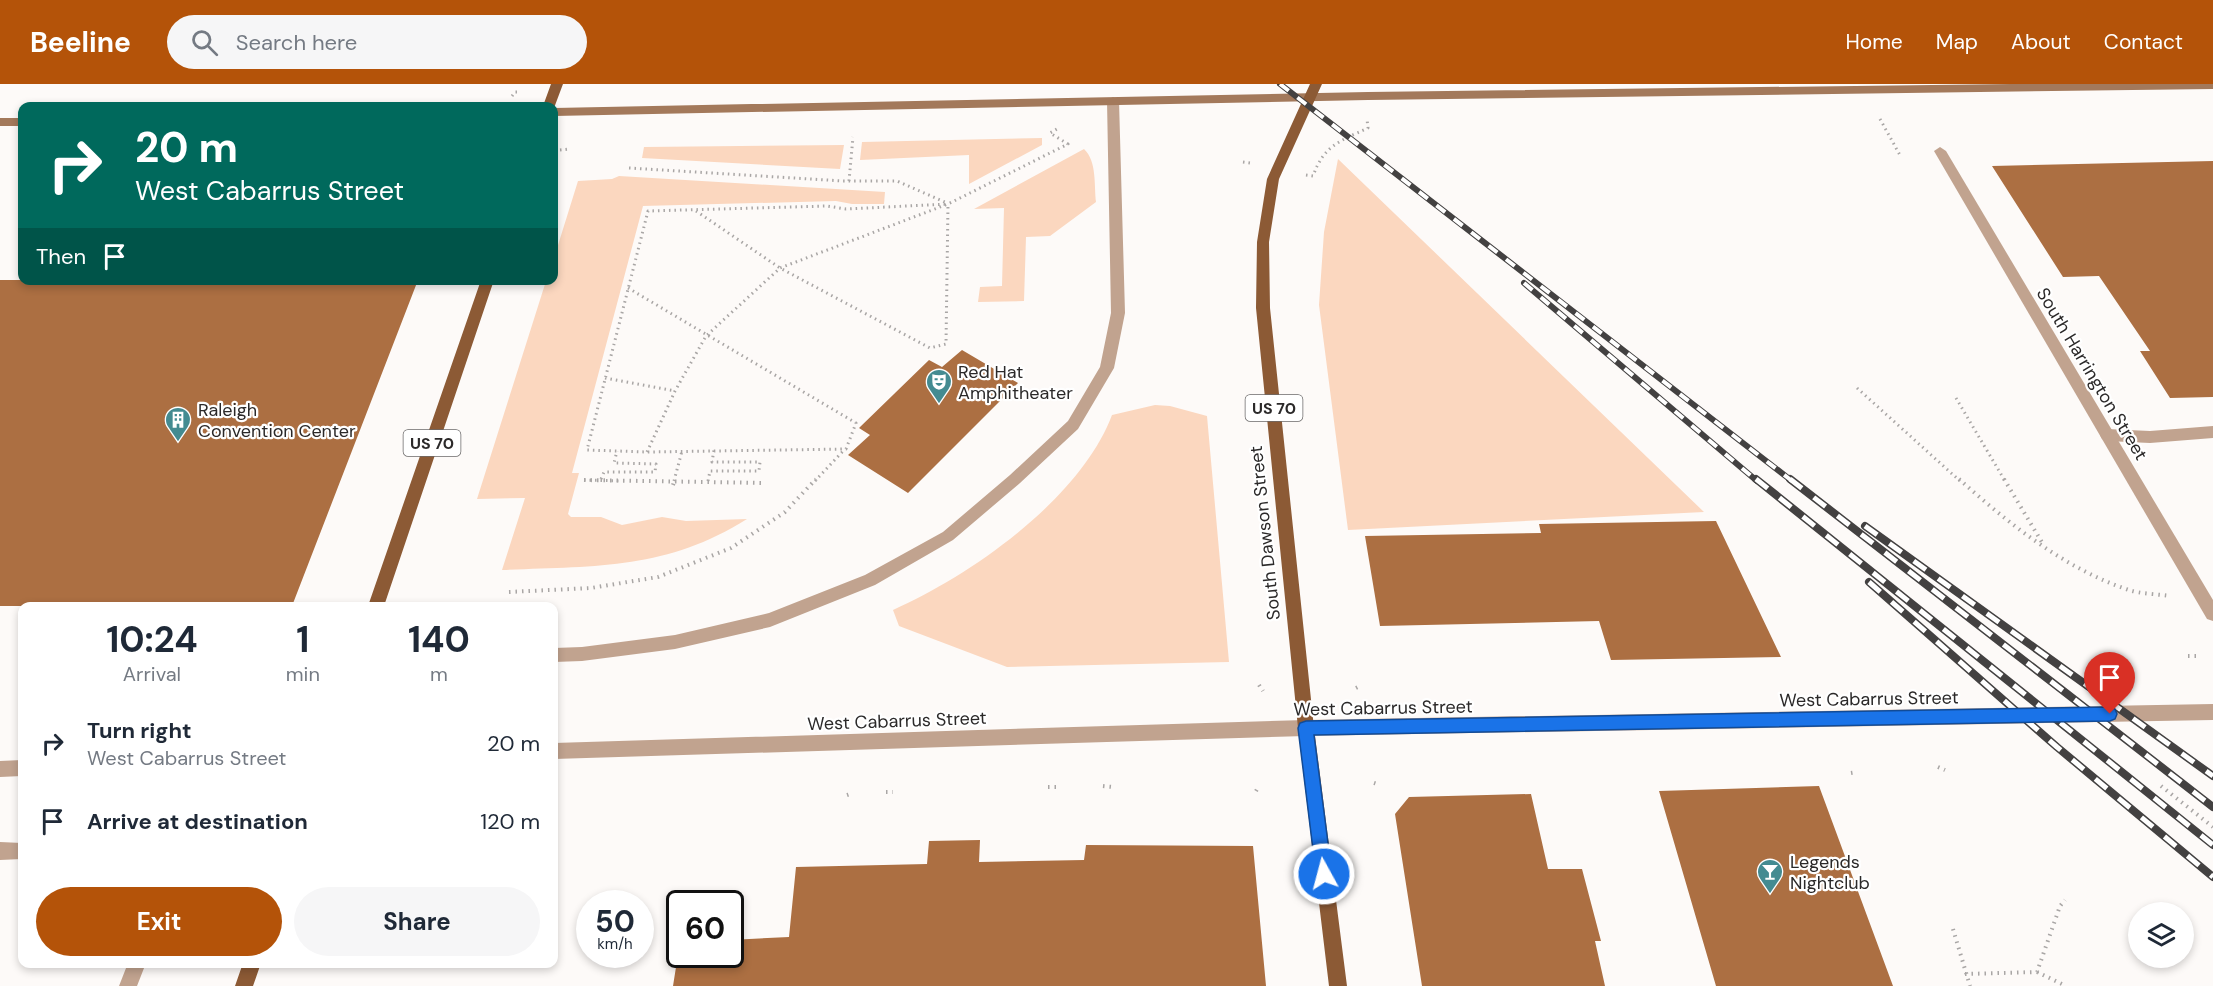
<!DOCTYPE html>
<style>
body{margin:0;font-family:"DM Sans",sans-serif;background:#f6f6f7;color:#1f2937;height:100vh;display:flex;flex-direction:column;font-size:22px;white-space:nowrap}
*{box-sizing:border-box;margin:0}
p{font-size:20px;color:#747a83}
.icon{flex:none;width:33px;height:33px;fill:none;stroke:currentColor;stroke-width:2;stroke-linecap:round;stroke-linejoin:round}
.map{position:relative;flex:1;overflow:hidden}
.drawer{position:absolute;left:18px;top:518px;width:540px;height:366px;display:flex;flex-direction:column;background:#fff;border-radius:12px;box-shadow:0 3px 9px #0003}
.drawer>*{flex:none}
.guide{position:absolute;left:18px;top:18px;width:540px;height:183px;border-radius:12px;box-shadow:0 3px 9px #0003;background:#00695c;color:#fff;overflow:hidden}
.fabs{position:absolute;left:2128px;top:818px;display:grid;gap:12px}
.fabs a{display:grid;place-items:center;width:66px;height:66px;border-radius:50%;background:#fff;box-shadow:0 3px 9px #0003;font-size:30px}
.speed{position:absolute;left:576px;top:806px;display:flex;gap:12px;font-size:30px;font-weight:700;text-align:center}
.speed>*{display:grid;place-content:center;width:78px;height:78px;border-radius:50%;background:#fff;box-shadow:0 3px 9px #0003;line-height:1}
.speed small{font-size:15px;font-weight:400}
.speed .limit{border:3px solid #111;border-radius:9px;background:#fff;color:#111}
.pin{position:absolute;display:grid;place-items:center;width:51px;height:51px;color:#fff;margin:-62px -26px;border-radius:50% 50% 50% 0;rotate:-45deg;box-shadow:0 0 6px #0007}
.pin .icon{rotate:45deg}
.me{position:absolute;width:66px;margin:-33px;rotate:353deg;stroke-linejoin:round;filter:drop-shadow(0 0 4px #0008)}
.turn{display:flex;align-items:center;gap:21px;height:126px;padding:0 18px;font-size:27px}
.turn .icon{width:78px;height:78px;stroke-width:2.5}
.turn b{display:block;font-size:42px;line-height:51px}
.then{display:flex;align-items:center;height:57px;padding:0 18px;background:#0003;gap:12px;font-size:22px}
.eta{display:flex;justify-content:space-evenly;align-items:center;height:102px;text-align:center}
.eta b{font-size:36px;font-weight:700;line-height:42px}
.cta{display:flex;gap:12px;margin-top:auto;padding:12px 18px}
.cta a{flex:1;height:69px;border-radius:36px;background:#b45309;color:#fff;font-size:24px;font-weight:700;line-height:69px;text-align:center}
.cta a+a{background:#f6f6f7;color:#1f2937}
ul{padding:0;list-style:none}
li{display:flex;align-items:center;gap:18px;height:78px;padding:0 18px}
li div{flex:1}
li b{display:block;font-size:22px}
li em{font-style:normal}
header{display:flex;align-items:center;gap:36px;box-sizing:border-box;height:84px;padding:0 30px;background:#b45309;color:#fff}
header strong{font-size:28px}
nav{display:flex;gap:33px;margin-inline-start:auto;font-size:21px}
.search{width:420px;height:54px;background:#f6f6f7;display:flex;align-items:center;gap:15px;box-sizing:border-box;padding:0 21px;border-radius:33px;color:#747a83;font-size:22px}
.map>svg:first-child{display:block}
</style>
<header>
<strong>Beeline</strong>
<div class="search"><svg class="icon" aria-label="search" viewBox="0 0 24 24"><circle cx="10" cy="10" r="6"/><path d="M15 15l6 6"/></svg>Search here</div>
<nav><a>Home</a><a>Map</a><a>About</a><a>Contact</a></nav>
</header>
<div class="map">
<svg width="2213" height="902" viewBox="0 0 2213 902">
<rect width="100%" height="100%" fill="#fdfaf8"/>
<path fill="#fbd7bf" d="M1042,54V61L969,100V71L860,76L862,58Z
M844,61L840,85L642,74L644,63Z
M1084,65C1097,77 1094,101 1096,118L1050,152L1026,153L1024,217L978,218L980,203L1002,202L1004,124L974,125Z
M1338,75L1704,428L1348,446L1319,221L1324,148Z
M619,92L885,108L884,120H852L836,117L643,122L572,389H579L568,430L571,433H601L622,441L662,433L686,437L747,435C666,486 595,482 502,486L525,414L477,415L546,197L554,196V174L578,97L612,95Z
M1155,321L1170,322L1207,332L1229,578L1007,583L899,542L893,526C972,491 1081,414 1112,331Z"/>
<path fill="#ac6f42" d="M2213,77V313L2170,314L2140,267H2150L2099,192L2063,193L1992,82Z
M0,196H418L292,522H0Z
M962,266L1018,299L908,409L848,371L870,351L859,344L929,276L942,283Z
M1716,437L1781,573L1611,576L1599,537L1380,542L1365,452L1541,449L1539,440Z
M1819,702L1893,902H1716L1659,707Z
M1531,710L1548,785H1582L1601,857H1595L1605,902H1422L1395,730L1409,713Z
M980,756L979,778L1084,776L1086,761L1253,762L1266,902H673L680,858V870H730V856L789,853L796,783L927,780L929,757Z"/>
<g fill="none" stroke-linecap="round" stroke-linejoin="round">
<path stroke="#a9a6a5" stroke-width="3" stroke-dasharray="1.5 4" stroke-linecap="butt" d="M512,12L515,8H519
M1880,35L1901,73
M560,66L569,65
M1243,78L1250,79
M629,84L843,97H897L947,119
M1306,91L1313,92C1324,61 1340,57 1368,44L1367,35
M849,97L853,53
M696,127L780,184L930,264L946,260L948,120
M628,204L856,339L846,365L647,368L587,366L648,127L827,122L846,125L948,120
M605,294L675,307
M1857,304L1960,397
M1956,314L2005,397
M647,368L675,307L706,252L780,184L948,120L1068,60L1050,49L1057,45
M601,395L604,388H655L656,380L614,379L617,367
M584,396L622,397
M674,397L682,367
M708,397L710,387H759L760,378H712L714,366
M815,397L845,365"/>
<path stroke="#a9a6a5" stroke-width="4" stroke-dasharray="1.5 5" stroke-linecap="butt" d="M1959,395C2008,439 2065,485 2129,506C2141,510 2157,510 2170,512
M2004,395L2043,460
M584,396L765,399
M673,401L675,395
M509,508L591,504L658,493L731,464L785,428L816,395
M2188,572H2196
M1259,601L1263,607
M1356,604L1360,602
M1938,683L1945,686
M1851,689L1857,688
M1374,699L1380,701
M1103,702L1113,703
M2161,702L2213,743
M1048,703H1058
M1256,707L1259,702
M886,708H893
M847,711L850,710
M1953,845L1970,902
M2037,888L2066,902
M1965,890L2037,888L2060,822L2065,816"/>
<path fill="#c1a38f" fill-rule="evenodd" d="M1113,13L1119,17L1125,229L1114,284L1078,345L1020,399L953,456L875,501L770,543L675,565L582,577L554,578V564L582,563L675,551L769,529L865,491L943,448L1010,391L1068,337L1100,283L1111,229L1107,17Z
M2213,342V354L2150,359L2107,357L2102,355L2100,351L2102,347L2107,345L2150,347Z
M0,758L22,759V775L0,776Z
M128,879H146L137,902H119Z"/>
<path fill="#c1a38f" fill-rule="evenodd" d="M1940,63L1946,67L2213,516V537L2207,535L1934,67Z"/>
<path fill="#c1a38f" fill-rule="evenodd" d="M2213,620V636L1306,652L554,675V659L1306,636Z
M22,676V692L0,693V677Z"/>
<path fill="#a3795b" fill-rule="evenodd" d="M2010,0H2213V5L1368,16L554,32V24L1368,8Z
M0,34H22V42H0Z"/>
<path fill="#8c5a35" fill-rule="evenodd" d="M551,0H563L554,24L543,22Z
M1310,0H1322L1279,95L1269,158L1270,224L1314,644L1347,902H1329L1298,644L1256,224L1257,158L1267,95Z
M481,196H494L384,522H368Z
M243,879H261L253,902H235Z"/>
<defs>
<path id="rail-far1" d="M1280,0L1792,397
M1524,199L1757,397"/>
<path id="rail" d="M1756,395L2213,761
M1790,395L2213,723
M1865,442L2213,692
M1869,498L2057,663L2213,793"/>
</defs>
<use href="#rail-far1" stroke="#434141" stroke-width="6"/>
<use href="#rail" stroke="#434141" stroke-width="8"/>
<use href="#rail-far1" stroke="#fff" stroke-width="4" stroke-dasharray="11" stroke-linecap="butt"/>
<use href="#rail" stroke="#fff" stroke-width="5" stroke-dasharray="15" stroke-linecap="butt"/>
</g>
<path fill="#1a73e8" stroke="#114b97" stroke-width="1.5" d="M2110,623L2115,625L2117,630L2115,635L2110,637L1314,651L1332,790L1329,796L1324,798L1318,796L1316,790L1298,644L1300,639L1306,637Z"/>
<defs>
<symbol id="theatre-pin" viewBox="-11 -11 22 30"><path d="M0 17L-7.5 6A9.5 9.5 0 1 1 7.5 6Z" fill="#448b91" stroke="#fff"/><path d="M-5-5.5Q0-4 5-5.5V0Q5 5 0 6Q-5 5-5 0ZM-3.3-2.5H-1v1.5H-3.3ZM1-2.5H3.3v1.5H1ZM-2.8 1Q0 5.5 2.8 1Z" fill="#fff"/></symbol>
<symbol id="building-pin" viewBox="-11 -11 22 30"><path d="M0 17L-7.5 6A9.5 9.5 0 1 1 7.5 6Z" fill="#448b91" stroke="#fff"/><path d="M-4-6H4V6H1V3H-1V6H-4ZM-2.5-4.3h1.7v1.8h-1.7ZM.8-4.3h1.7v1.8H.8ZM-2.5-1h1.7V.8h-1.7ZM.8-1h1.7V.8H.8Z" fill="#fff"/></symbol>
<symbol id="bar-pin" viewBox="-11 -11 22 30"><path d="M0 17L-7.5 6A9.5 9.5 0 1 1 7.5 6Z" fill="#448b91" stroke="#fff"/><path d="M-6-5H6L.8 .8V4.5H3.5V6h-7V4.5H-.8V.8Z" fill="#fff"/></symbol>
</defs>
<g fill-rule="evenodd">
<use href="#theatre-pin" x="924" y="283" width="30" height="40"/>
<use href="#building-pin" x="163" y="321" width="30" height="40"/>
<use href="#bar-pin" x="1755" y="773" width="30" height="40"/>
</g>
<g text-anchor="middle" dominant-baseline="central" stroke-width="4.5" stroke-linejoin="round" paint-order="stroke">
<g fill="#fff" stroke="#6b6969" stroke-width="1.5">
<rect x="1245.5" y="311" width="57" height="26" rx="4.5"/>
<rect x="403.5" y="346" width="57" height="26" rx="4.5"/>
</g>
<g font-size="16" font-weight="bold" fill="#2b2929">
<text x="1274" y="324">US 70</text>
<text x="432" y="359">US 70</text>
</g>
<g font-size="18" fill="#2b2929" stroke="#fff" text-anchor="start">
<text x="958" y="288">Red Hat<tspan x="958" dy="21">Amphitheater</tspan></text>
<text x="198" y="326">Raleigh<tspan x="198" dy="21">Convention Center</tspan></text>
<text x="1790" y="778">Legends<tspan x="1790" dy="21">Nightclub</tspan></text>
</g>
<g font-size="18" fill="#2b2929" stroke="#fff">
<text transform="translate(2092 290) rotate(59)">South Harrington Street</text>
<text transform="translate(1265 449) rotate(-96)">South Dawson Street</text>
<text transform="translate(1869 615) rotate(-1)">West Cabarrus Street</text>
<text transform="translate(1383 624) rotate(-1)">West Cabarrus Street</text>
<text transform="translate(897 637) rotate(-2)">West Cabarrus Street</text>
</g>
</g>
</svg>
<div class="fabs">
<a><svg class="icon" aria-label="layers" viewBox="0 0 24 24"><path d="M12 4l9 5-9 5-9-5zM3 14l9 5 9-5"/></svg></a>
</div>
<div class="speed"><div>50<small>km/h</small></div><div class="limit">60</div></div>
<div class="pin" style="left:2110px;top:630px;background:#d93025"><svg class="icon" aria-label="arrive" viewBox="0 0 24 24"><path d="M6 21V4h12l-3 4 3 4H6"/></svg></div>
<svg class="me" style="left:1324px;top:790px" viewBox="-20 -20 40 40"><circle r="17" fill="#1a73e8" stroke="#fff" stroke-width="3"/><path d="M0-11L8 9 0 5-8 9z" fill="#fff"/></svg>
<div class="guide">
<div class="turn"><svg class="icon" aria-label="right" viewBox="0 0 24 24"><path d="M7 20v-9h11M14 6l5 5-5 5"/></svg><div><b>20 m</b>West Cabarrus Street</div></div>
<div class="then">Then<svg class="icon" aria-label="arrive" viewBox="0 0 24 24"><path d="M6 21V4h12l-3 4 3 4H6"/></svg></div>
</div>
<section class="drawer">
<div class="eta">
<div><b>10:24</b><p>Arrival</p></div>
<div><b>1</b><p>min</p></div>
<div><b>140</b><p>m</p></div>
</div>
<ul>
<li><svg class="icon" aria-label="right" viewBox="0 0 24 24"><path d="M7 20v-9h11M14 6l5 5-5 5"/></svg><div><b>Turn right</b><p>West Cabarrus Street</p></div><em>20 m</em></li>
<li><svg class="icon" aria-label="arrive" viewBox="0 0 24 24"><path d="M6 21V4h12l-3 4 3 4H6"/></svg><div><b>Arrive at destination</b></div><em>120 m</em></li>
</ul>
<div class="cta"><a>Exit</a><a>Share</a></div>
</section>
</div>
